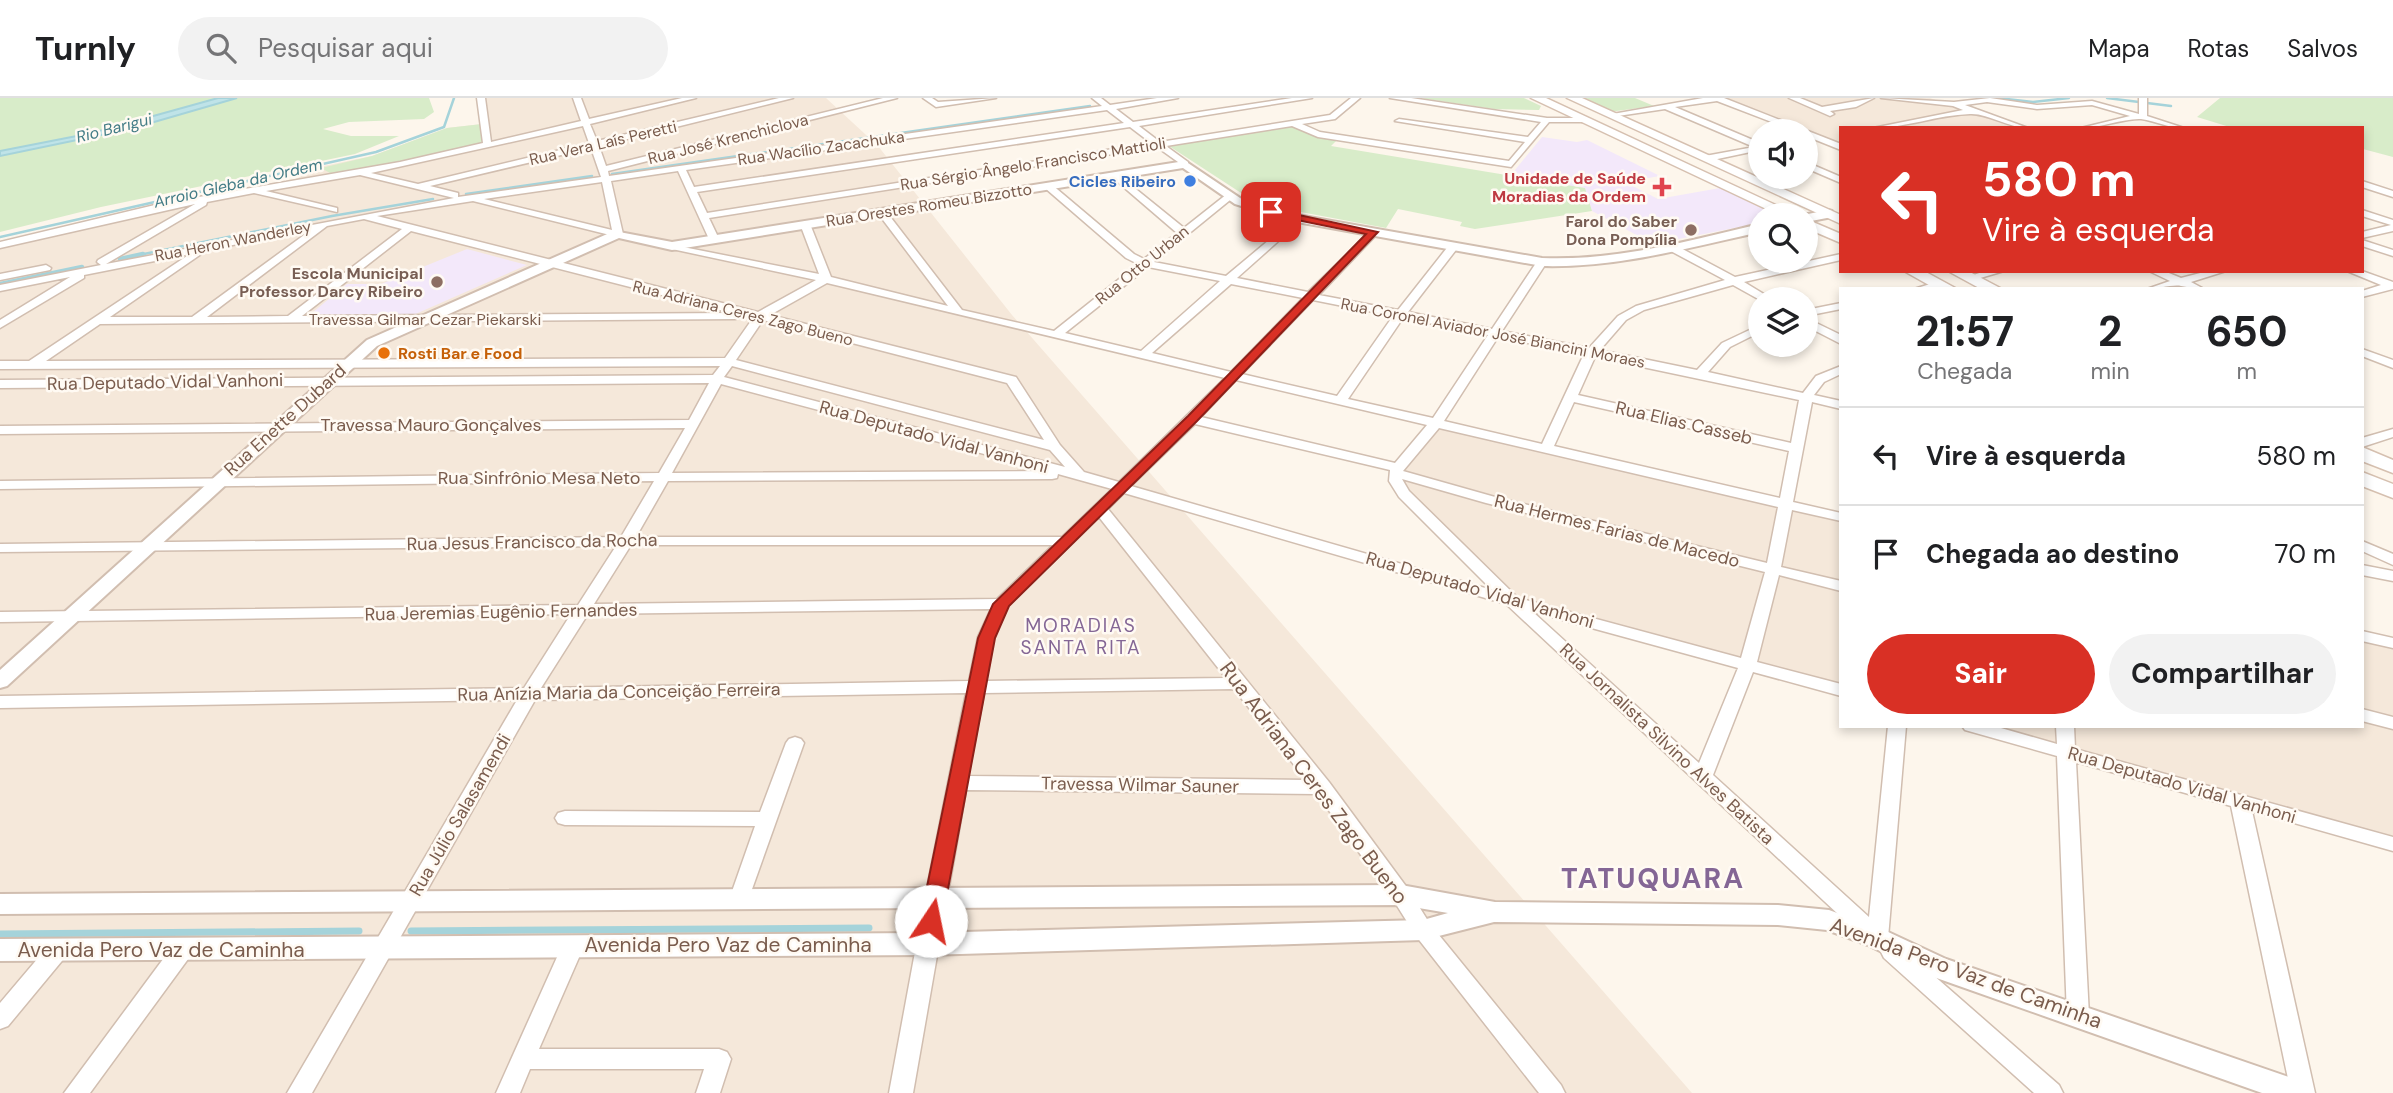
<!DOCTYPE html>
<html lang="pt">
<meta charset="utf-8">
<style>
body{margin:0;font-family:"DM Sans",sans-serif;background:#f2f2f2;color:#202124;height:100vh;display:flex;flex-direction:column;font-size:26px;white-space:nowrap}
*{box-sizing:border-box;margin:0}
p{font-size:23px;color:#757577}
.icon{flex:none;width:38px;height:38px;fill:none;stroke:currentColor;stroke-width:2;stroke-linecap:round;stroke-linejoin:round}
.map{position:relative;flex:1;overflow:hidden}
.side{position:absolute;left:1839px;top:189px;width:525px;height:441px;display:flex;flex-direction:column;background:#fff;border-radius:0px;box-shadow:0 4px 10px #0003}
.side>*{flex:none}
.guide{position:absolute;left:1839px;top:28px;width:525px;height:147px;border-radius:0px;box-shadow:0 4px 10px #0003;background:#d93025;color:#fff;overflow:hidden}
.tools{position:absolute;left:1748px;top:21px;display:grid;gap:14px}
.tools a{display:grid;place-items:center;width:70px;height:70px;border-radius:50%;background:#fff;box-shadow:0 4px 10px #0003;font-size:35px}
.pin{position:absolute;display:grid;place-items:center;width:60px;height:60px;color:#fff;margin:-30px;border-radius:14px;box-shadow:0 4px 10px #0006}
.me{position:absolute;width:77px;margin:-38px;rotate:11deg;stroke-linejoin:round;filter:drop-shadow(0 0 5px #0008)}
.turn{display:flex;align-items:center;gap:24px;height:147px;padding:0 28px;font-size:32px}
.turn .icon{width:91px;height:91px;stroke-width:2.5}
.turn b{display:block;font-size:49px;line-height:60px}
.eta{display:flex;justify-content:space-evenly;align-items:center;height:119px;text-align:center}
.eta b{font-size:42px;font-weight:700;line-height:49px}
.primary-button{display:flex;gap:14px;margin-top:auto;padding:14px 28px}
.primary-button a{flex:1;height:80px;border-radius:42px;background:#d93025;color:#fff;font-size:28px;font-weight:700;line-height:80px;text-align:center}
.primary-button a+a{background:#f2f2f2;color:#202124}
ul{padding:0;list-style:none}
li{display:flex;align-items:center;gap:21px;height:98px;padding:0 28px;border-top:2px solid #e0e0e0}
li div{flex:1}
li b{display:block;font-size:26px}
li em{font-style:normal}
header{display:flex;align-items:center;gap:42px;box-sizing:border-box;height:98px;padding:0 35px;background:#fff;border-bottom:2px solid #e0e0e0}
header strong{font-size:33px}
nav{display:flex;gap:38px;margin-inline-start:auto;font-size:24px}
.search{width:490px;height:63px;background:#f2f2f2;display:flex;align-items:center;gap:18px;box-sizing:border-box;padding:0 24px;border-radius:38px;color:#757577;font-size:26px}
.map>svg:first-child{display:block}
</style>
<header>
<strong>Turnly</strong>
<div class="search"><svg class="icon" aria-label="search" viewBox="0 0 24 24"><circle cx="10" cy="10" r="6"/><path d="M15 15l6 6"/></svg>Pesquisar aqui</div>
<nav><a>Mapa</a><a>Rotas</a><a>Salvos</a></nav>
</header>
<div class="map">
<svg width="2393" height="995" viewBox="0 0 2393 995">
<rect width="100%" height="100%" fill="#fdf6ec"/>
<path fill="#f5e8da" d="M481,0H826L878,48L1012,217L1692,995H0V147L288,86L314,70L372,58L447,30L482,26Z
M1717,0H1930L2020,30H1841V49Z
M1437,325L1841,419V591L1520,502L1395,382Z
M2363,541L2393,548V744L1976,628H2362Z"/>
<path fill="#f3e8fa" d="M1542,39L1577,44L1587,42L1660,78L1625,84L1658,101L1720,90L1776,117H1760V125L1653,146L1592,113L1585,90L1510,78Z
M467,151L527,167L411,218L307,219L347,186H381Z"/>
<path fill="#d8ecc9" d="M0,0H218L92,35L0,53Z
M237,0H429L434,14L424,21L349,24L323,31L351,38H399L355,56L101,109L0,134V58L130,31Z
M1420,0H1524L1541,8L1539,12L1494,11Z
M1583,0H1635L1654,8L1609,14Z
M2220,0H2393V59L2363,51L2362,30H2233L2197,19Z
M482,26L483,46L391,66L330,75L321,70L372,58L447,30Z
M1291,28L1309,36L1338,41L1331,48L1585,90L1592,113L1475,131L1460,128L1462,124L1398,111L1386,130L1258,106L1169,48Z"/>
<path fill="#bfe3e8" stroke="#a5d3da" stroke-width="2" d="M218,0H237L130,31L0,58V53L92,35Z"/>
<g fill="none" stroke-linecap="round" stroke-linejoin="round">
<path stroke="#a5d3da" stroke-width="2.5" d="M1998,0L2033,4L2069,0
M2107,0L2171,8
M612,76L1090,8
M466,96L592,78
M0,139L376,54L444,29L454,0
M134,158L332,118L433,101"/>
<path stroke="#a5d3da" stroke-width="4.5" d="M120,161L143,156
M0,186L82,169"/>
<path stroke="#a5d3da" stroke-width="7" d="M411,833L869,830
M0,836L359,833"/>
<defs>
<path id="minor" d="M477,0H485L491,44L581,23L573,0H581L589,21L682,0H696L590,26L597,43L779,0H793L599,48L606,68L883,0H897L608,73L609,78L1102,8L1092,0H1101L1110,7L1157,0H1178L1116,11L1133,24L1292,0H1312L1139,28L1160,44L1330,17L1351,0H1360L1335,21L1302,26L1320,34L1509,63L1525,44L1395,23L1399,21L1528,39L1541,24L1390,0H1411L1547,20H1583L1587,22L1583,24H1549L1511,69L1318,39L1292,28L1166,48L1188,64V68L1185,69L1157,49L709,120L719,141L714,144L709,141L678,73L611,83L623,136L618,139L473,103L377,118L758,214L816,182L672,151L667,148L668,146L819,176L800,126L805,123L810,126L831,179L948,208L877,114L882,111L885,112L962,212L1054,233L1138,166L1126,160L1045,90V86H1051L1134,156L1144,161L1177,135L1113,80V76L1116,75L1184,130L1227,96L1235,98L1154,164L1226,178L1299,117L1304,120L1302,122L1237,180L1308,194L1373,131L1378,134L1377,136L1319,197L1398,212L1450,146L1454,145L1459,148L1408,214L1492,231L1538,162L1542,161L1547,164L1502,233L1589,250L1618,218L1636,208L1725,182L1667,151V147H1675L1735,179L1841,156V162L1744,184L1772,201L1760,202L1733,187L1644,212L1626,222L1600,252L1697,272L1722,245L1760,227V234L1730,249L1708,274L1803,295L1816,278L1841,268V276L1824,284L1814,297L1841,303V311L1812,304L1793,404L1841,415V423L1792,412L1781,469L1841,483V493L1779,477L1757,564L1841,586V598L1753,574L1713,677L1869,819L1888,628H1906L1888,840L1884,846L1877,849L1870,846L1506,506L1124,395L1108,411L1329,684L1408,791L1430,826L1561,987L1565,995H1539L1416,838L1394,803L1317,696L966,692L913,995H889L925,800L966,595L535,602L312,995H287L517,602L0,610V598L524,590L571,516L0,524V514L578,507L616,448L0,454V446L621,439L654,383L0,391V383L659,375L685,330L0,336V328L689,322L709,285L0,290V282L713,277L720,268L0,271V263H29L190,156L84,177V180L0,230V222L70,179L0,193V187L101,167L97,164L98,162L195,106L0,150V144L159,106L400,64L483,45ZM1107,12L1124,25L694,89L686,72ZM583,28L589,45L418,86L371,75ZM1130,29L1151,45L707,115L697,94ZM591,50L601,79L458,99V95L430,88ZM360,77L454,100L106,166L206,107L207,104L254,95L337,114V110L266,93ZM602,84L612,132L484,101ZM364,121L402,131L288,218L207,219L327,128ZM311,132L192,219H110L207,152ZM411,133L732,215L302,218ZM1148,169L1220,183L1141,253L1065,235ZM827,185L1225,280L1119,384L1084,374L1060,347L1016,279L770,217ZM1231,186L1303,200L1231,274L1152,255ZM1313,202L1393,218L1337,298L1242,276ZM740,217L753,220L725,260L46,263L100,226L735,221L739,220ZM1403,220L1488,237L1433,320L1348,301ZM763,222L1007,285L1044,342L736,262ZM1498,239L1584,256L1542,346L1444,323ZM1595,259L1799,302L1791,345L1578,297ZM732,268L1050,352L1065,369L724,279ZM1236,282L1427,327L1395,365L1201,319ZM721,286L1048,373L672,375ZM1574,304L1789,353L1780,400L1554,348ZM1195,326L1390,372L1389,383L1399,399L1492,492L1131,388ZM1439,330L1778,409L1767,465L1495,399L1403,373ZM1058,376L1112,391L1062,439H636L668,383L1052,381L1057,380ZM1402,381L1486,405L1765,474L1741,560L1518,500L1409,393ZM1099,419L1226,580L986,583L994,539L1008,508ZM631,447H1053L997,501L594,506ZM991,511L978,539L969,583L541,590L588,516ZM1533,514L1738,570L1699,665ZM1234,591L1306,682L968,678L984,595Z
M923,0H932L938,4L996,0L936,9Z
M1703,0H1724L1841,46V52L1806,38V33H1795L1717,3L1675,9L1760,45V52L1708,63L1705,62V58L1754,49L1665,11L1611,19L1607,17Z
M1789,0H1800L1822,9L1874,0L1856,9L1830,13L1834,16L1830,18Z
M1881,0L1954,4L1990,0L2037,7L2092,3L2139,16V0H2147V18L2184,30C2168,30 2156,23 2141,21C2125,20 2100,30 2081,30L2130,18L2092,7L2037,11L1987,4L1965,7L2028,30C2008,30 1988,15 1970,16C1937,17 1906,30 1873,30L1963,12L1953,8Z
M1806,64L1841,79V85L1806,70Z
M2362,83L2393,93V99L2362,89Z
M2362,112L2393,122V133L2362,140V134L2391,127L2362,118Z
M2362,142L2393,152V158L2362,148Z
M46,167L51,170L50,172L0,182V176Z
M1985,173H2004L1970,183L1965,180Z
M2149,173H2164L2181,180L2208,173H2226L2191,184L2204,191C2196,191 2189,189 2181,188C2174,186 2157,191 2147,191L2170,183Z
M2347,173H2362L2393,184V191L2362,199V193L2381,187Z
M1940,183L1945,186L1944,188L1914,191Z
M1841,205V211L1806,218V212Z
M1806,220L1841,237V246L1806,228Z
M2362,251L2393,262V270L2362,258Z
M2393,331V339L2362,349V340Z
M2362,443L2393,456V467L2362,453Z
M2362,467L2393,473V483L2362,477Z
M2362,533L2393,540V550L2362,543Z
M2362,611L2393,619V631L2362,623Z
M1962,628H1994L2057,646L2056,628H2074L2075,651L2393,739V753L2252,713L2315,995H2291L2231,708L2076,664L2089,918L2086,925L2078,928L2070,925L2067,918L2057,658L1965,632Z
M795,639L801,641L804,645L746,808L739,810L732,808L729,802L755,728L565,727L558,725L555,720L558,715L565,713L760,714L786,645L789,641Z
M573,839L581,842L584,848L539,951H719L727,954L731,961L720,995H696L704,971H530L520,995H496L562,848L565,842Z
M183,842L191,845L194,851L191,857L90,995H64L175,845Z
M58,843L66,846L69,852L66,858L8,928L0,931V905L50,846Z
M1892,845L1900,848L2059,987L2063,995H2034L1884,860L1881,854L1884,848Z"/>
<path id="tertiary" d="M1185,63L1243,102L1292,116L1542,160C1617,163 1687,143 1760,126V134C1688,150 1617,170 1542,168L1286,122L1235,106L1183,70L672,152L619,140L377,248L7,588L0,590V572L367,242L614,133L672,144Z
M1828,112L1832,113V119L1806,124V117H1803Z
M1401,787L1495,804L1778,807L1829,812L1886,833L1946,861L2309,986L2313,995H2262L1928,877L1868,847L1827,832L1778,827L1494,824L1423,842L927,857L0,863V841L927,835L1423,822L1448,815L1401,807L0,816V796Z"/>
<path id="secondary" d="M1531,0H1546L1797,117H1779Z
M1567,0H1582L1841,117V126Z
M1806,121L1841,136V145L1806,130Z
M1904,173H1924L1957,191H1936Z
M1948,173H1968L2002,191H1981Z
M2362,349L2393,362V375L2362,363Z
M2362,374L2393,386V400L2362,388Z"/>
</defs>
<use href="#minor" stroke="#d1beb0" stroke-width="3"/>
<use href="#tertiary" stroke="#d1beb0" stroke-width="4"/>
<use href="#secondary" stroke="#d6c0b0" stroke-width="3"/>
<use href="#minor" fill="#fff" fill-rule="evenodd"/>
<use href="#tertiary" fill="#fff" fill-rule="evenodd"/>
<use href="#secondary" fill="#fff" fill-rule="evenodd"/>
</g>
<path fill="#d93025" stroke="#8d1f18" stroke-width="2" d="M1271,111L1378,134L1197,323L1009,508L995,540L942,823L938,829L931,832L924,829L920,823L978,540L993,506L1188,318L1366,136L1268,116V112Z"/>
<circle fill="#3f7fe0" stroke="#fffaf3" stroke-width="2.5" cx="1190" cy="83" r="7"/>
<path fill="#e0444e" stroke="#fffaf3" stroke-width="2.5" d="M1658.5 78.5h7v7h7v7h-7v7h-7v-7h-7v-7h7z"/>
<g fill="#8d6e63" stroke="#fffaf3" stroke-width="2.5">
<circle cx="1691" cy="132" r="7"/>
<circle cx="437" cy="184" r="7"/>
</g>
<circle fill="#e8710a" stroke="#fffaf3" stroke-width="2.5" cx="384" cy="255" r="7"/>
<g text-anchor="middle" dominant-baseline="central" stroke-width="5" stroke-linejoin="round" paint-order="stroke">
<g font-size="16" font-style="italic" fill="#437c86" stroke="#fffaf3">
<text transform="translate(114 30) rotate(-14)">Rio Barigui</text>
<text transform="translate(238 85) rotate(-13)">Arroio Gleba da Ordem</text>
</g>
<g font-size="16" fill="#7a5c4d" stroke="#fffaf3">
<text transform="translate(728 41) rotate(-14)">Rua José Krenchiclova</text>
<text transform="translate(603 45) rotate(-13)">Rua Vera Laís Peretti</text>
<text transform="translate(821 50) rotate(-8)">Rua Wacílio Zacachuka</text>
<text transform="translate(1033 66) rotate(-9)">Rua Sérgio Ângelo Francisco Mattioli</text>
<text transform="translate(929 107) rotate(-9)">Rua Orestes Romeu Bizzotto</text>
<text transform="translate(233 143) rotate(-11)">Rua Heron Wanderley</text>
<text transform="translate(1142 167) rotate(-39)">Rua Otto Urban</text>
<text transform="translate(743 215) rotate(14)">Rua Adriana Ceres Zago Bueno</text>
<text x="425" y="221">Travessa Gilmar Cezar Piekarski</text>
<text transform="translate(1493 235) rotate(11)">Rua Coronel Aviador José Biancini Moraes</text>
</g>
<g font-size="16" font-weight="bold" fill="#be3a42" stroke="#fffaf3" text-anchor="end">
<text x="1646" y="80">Unidade de Saúde<tspan x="1646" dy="18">Moradias da Ordem</tspan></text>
</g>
<g font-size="16" font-weight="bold" fill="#366cbe" stroke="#fffaf3" text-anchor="end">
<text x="1176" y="83">Cicles Ribeiro</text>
</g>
<g font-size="16" font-weight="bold" fill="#785e54" stroke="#fffaf3" text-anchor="end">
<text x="1677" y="123">Farol do Saber<tspan x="1677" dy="18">Dona Pompília</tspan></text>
<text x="423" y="175">Escola Municipal<tspan x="423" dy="18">Professor Darcy Ribeiro</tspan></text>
</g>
<g font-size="16" font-weight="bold" fill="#c56008" stroke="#fffaf3" text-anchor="start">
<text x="398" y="255">Rosti Bar e Food</text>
</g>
<g font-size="18" fill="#7a5c4d" stroke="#fffaf3">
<text transform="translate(165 284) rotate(-1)">Rua Deputado Vidal Vanhoni</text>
<text transform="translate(285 322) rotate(-42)">Rua Enette Dubard</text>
<text transform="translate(1684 325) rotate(13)">Rua Elias Casseb</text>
<text x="431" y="327">Travessa Mauro Gonçalves</text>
<text transform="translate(934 339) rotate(15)">Rua Deputado Vidal Vanhoni</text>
<text x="539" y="380">Rua Sinfrônio Mesa Neto</text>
<text transform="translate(1617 433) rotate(14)">Rua Hermes Farias de Macedo</text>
<text transform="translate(532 444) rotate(-1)">Rua Jesus Francisco da Rocha</text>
<text transform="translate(1480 492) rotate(16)">Rua Deputado Vidal Vanhoni</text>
<text transform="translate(501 514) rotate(-1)">Rua Jeremias Eugênio Fernandes</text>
<text transform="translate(619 594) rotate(-1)">Rua Anízia Maria da Conceição Ferreira</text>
<text transform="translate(1667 646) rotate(43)">Rua Jornalista Silvino Alves Batista</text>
<text transform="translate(1140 687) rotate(1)">Travessa Wilmar Sauner</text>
<text transform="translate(2182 687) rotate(16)">Rua Deputado Vidal Vanhoni</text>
<text transform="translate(460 717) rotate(-60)">Rua Júlio Salasamendi</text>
</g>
<g font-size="19" letter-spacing="2" fill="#846695" stroke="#fffaf3">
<text x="1081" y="527">MORADIAS<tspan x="1081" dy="22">SANTA RITA</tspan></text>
</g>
<g font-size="21" fill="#7a5c4d" stroke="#fffaf3">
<text transform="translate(1314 685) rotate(53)">Rua Adriana Ceres Zago Bueno</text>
<text x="728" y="847">Avenida Pero Vaz de Caminha</text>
<text x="161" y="852">Avenida Pero Vaz de Caminha</text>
<text transform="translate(1966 875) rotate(20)">Avenida Pero Vaz de Caminha</text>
</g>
<g font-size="28" font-weight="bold" letter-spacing="2" fill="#846695" stroke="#fffaf3">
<text x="1653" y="780">TATUQUARA</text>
</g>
</g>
</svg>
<div class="tools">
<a><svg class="icon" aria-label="sound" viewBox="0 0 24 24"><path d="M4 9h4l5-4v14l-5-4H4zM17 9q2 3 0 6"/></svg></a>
<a><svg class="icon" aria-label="search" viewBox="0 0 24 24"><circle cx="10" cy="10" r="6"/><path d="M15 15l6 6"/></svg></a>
<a><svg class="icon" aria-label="layers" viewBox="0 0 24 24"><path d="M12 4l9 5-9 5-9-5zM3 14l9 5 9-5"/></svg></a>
</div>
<div class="pin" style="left:1271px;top:114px;background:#d93025"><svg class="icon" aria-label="arrive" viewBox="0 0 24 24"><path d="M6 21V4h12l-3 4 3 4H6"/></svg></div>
<svg class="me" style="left:931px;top:823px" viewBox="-20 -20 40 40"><circle r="19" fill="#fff"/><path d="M0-13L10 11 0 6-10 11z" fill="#d93025"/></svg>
<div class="guide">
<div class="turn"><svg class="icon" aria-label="left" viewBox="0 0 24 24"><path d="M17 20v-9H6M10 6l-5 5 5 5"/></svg><div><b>580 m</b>Vire à esquerda</div></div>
</div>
<section class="side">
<div class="eta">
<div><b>21:57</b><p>Chegada</p></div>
<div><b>2</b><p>min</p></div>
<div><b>650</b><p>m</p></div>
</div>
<ul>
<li><svg class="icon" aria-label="left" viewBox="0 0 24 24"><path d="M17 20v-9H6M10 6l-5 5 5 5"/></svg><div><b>Vire à esquerda</b></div><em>580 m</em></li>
<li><svg class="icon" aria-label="arrive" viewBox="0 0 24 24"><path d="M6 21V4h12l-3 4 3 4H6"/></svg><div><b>Chegada ao destino</b></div><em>70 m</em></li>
</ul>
<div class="primary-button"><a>Sair</a><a>Compartilhar</a></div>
</section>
</div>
